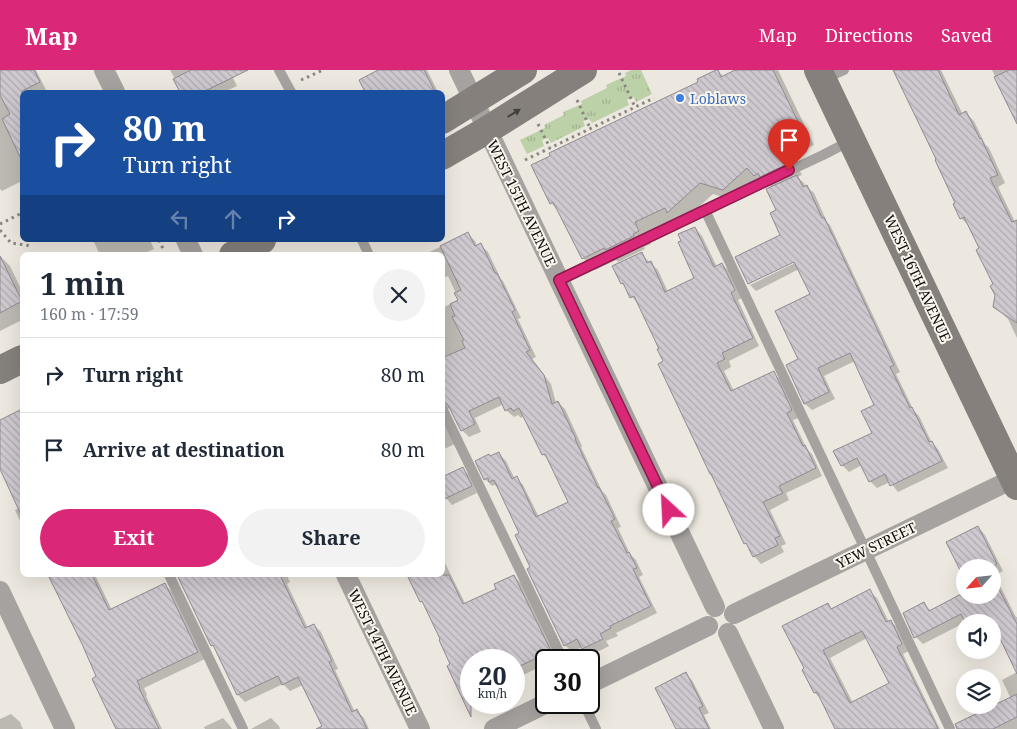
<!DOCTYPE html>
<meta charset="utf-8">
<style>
body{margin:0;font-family:"Noto Serif",serif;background:#f2f2f3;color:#1f2937;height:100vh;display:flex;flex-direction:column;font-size:19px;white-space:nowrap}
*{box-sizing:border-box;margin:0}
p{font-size:16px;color:#747a83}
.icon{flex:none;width:28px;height:28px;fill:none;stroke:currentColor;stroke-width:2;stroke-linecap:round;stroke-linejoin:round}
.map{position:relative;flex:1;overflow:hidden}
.sheet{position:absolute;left:20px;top:182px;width:425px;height:325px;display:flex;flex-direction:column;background:#fff;border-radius:8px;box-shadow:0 5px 20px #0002}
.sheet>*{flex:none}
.guide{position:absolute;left:20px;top:20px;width:425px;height:152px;border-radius:8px;box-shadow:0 5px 20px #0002;background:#1a4fa0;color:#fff;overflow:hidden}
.needle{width:32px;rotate:243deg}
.controls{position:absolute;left:956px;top:489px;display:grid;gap:10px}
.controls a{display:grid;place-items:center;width:45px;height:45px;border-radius:50%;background:#fff;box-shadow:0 5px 20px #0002;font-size:25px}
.speed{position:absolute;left:460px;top:579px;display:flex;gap:10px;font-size:25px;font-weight:700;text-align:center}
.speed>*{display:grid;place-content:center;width:65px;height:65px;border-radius:50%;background:#fff;box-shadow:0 5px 20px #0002;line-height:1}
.speed small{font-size:12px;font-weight:400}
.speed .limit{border:2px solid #111;border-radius:8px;background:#fff;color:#111}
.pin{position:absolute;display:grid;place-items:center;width:42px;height:42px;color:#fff;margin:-51px -21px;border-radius:50% 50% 50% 0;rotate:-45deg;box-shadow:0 0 5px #0007}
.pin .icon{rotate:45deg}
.me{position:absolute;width:55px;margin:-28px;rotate:335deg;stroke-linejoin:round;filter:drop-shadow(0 0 4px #0008)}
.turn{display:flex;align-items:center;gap:18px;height:105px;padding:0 20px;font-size:22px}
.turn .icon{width:65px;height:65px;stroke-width:2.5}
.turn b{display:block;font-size:35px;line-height:42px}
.lanes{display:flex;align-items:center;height:48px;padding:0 20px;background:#0003;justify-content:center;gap:25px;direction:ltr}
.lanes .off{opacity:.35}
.round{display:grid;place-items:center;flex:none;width:52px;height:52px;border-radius:26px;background:#f2f2f3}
.overview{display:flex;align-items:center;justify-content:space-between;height:85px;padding:0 20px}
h1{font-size:30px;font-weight:700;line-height:38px}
.primary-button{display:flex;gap:10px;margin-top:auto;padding:10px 20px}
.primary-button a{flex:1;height:58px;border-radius:30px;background:#db2777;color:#fff;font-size:20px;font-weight:700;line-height:58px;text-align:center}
.primary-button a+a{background:#f2f2f3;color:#1f2937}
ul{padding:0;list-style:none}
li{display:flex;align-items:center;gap:15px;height:75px;padding:0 20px;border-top:1px solid #e0e1e3}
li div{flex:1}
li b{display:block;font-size:19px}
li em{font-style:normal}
header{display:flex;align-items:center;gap:30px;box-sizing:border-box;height:70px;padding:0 25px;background:#db2777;color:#fff}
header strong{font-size:24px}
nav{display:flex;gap:28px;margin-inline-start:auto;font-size:18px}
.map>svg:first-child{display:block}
</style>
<header>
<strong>Map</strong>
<nav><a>Map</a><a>Directions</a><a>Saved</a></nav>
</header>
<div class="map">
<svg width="1017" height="659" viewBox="0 0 1017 659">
<defs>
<pattern id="grass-tufts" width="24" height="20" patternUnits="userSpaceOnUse" patternTransform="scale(1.25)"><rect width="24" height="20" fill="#bdd1a8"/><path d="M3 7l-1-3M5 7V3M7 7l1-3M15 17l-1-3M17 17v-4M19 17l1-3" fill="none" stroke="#a1b28f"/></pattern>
<pattern id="building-back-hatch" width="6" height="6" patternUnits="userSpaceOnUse" patternTransform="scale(1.25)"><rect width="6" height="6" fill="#cec8cf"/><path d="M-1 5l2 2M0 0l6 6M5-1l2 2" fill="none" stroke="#b0aab0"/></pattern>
</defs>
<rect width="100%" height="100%" fill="#ece8df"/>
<path fill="url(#grass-tufts)" d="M631,0H641L652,24L636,32L634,27L627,30L629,35L592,53L589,49L583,51L585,56L551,73L548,68L542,70L544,76L527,84L520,70L545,58L544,55L564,45L563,42L582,34L581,31L607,18L606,15L626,6L625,3Z"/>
<path fill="#0003" fill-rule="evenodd" d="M0,0H36L47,22H22V111L2,121L0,119Z
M170,0H229L237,16L224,22H182Z
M381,0H427L438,22H366L360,10Z
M738,0H778L814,75L794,84L802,100L800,101L802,105L797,107L804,113L806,117H807L814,123L827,152L830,155L900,302L896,304L914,341L919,346L932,373L938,379L948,398L898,422L890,412L877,418L870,411L862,395L849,402L842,395L874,363L876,335L855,291L824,306L835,329L812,340L805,334L788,296L800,290L812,225L799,199L756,221L750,215L801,190L799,188L750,212V215L736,187L782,165L772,118L770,116L767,117L759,110L736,131L713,124L680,154L646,165L651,174L644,177L645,179L618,192L616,190L595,200L583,188L559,141L551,133L533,96L700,12L718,1L724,7Z
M900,0H941L963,45L966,43L974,51L985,74L989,78L1005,113L998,117L1015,152L1017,151V268L1008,249L995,237L996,224L995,215L981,179L969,156L961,148L957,134Z
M992,0H1017V52Z
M695,158L702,166L717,197L722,194L730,202L742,228L738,230L759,276L729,291L731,297L724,301L734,321L773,303L781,310L799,348L793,350L807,379L812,384L822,406L786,423L789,430L770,440L786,474L781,476L784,482L761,494L754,486L749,476L745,473L665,292L661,279L639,235L632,227L628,219L622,213L641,184L658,200L668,222L696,208Z
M468,164L475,171L477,176L481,175L488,182L501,209L503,211L521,248L518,249L536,287L532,289L551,314L556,333L558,332L565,339L582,376L581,377L602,421L606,425L621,457L618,458L630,484L636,490L643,505L639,507L657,543L616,563L618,566L606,571L609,576L590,586L582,577L572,582L565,575L532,498L521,464L499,417L498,418L495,415L492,416L485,409L491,387L499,384L506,391L515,409L516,408L523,415L539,447L570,432L550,392L543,384L524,346L521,348L518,345L514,347L506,340L504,334L475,348L481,362L469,367L462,360L451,338L446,339L442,346V238L459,230L448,206L442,208V185H423Z
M93,170H150L154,179L141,185H100Z
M0,186L10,196L22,221V250L0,261Z
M22,341V455L15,440L20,438L0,392V351Z
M442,349L455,374L442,380Z
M462,398L469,405L477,423L452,435L446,428L442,421Z
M978,457L985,465L1003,501L995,506L1016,547H1017V601L996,558L992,559V552H966L923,574L916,567L924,534L931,541L965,524V525H992V498H965V507L947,473Z
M442,487L466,535L498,519L514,506L521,513L558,589L555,590H546V594L519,607L521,613L514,617V590H471V632H481L472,637L465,630L442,570L426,536L421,531L411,505H442Z
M50,505H99L96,507L112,540L165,515L172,522L205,589L144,618L147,625L146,626L162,659H118L98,607Z
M181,505H287L290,512L287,514L308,558L314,555L321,562L338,599L335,600L355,642L357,641L364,648L369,659H319L323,657L303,615L290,621L283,614L245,632L238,625L217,580L212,575Z
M869,521L877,528L889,552L890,551L898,558L909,581L903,584L940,659H837L822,630L815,623L806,599L827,535L832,540ZM867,568L891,614L853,633L830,588Z
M1017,602V659H958L1011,629L1002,610Z
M686,604L692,610L709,643L704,645L711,659H677Z
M11,644L20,652L23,659H0V649Z
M223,648L230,656L232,659H205L204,657Z
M271,648L279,656L280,659H251Z"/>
<path fill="url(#building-back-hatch)" stroke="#918a91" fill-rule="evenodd" d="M0,0H34L40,12L22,21V91L2,49L10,44L0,25Z
M191,0H248L203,22H180L173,9Z
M378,0H424L435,22H365L359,10Z
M716,0H718L721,7L735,0H773L803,62L783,72L791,88L789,89L791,92L760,107L758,103L754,106L747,98L723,120L700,113L667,143L665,138L635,152L639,161L633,164L634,166L605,180L604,178L582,189L553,132L550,134L531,95L550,86L549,83L698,12L697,9Z
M893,0H938L959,45L966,41L980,69L981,68L998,105L990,108L1012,152L1017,150V253L993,237L995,225L990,216L993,214L976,180L979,178L964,147L960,149L953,134L955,133L935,90L936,89Z
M1009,0H1017V54L994,7Z
M797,105L803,117L807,115L822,148L824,147L894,295L890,297L910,338L912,337L929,372L932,371L942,391L890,416L885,404L869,412L857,388L841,396L833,381L872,363L861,341L874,335L850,283L818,298L829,322L804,334L786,295L798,289L775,241L810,224L794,192L748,214L735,187L780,165L770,143L776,140L766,119Z
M695,157L714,197L722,193L735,220L731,223L753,268L722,283L725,289L717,293L731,321L774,301L792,340L787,343L803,376L805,375L816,398L779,416L783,423L763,432L780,466L775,468L778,475L753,487L746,473L744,474L711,404H710L658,294L663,291L657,279H659L634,226L630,228L623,213L621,214L612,196L642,182L647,193L651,191L665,222L694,208L678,172L681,171L678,164Z
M468,162L475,176L481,173L495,203H497L515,240L512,242L530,280L526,282L544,305L552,334L558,331L576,369H575L598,418L599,417L615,449L611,451L627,483L629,482L637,498L633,499L651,536L610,556L611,558L600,564L603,569L582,579L577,569L564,576L527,499L530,497L515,465L519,463L494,410L489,412L488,408L484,410L475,391L489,384L490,386L499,382L512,409L517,406L536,447L568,432L545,384L542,385L519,338L513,341L511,338L505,341L499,327L469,341L475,354L461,361L448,335L445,332L442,331V288L465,278L462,271L464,270L452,247L455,246L450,234L458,230L454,223L461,220L440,176Z
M0,186L22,231L0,243Z
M22,339V447L0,399V350Z
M463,397L472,416L442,430V407Z
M978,456L997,494L990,498H965V510L946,472Z
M48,505H92L109,540L165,513L198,582L137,611L140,617L139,618L159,659H116L92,609L96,606L82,574Z
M183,505H280L305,558L314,554L332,591L329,592L352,642L357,639L367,659H316L322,656L298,607L282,615L278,606L237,625L213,575L211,576L178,507Z
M407,505H449L463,534L496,519L494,514L514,505L551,581L514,599V590H471V647L447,596L450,594L439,570L440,569L422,531L420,532Z
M992,506L1017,554V604L992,552H965L961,544L914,568L903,543L924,532L929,541L965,522V525H992Z
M870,519L886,552L891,550L902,574L897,577L938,659H835L817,622L814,623L802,600L804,598L782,556L828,533L831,539ZM862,561L889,613L850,633L823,580Z
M686,602L703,636L699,638L709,659H676L655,618Z
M1017,624V647L993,659H957L955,654Z"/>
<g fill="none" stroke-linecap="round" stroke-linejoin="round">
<path stroke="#8a8781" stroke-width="3" stroke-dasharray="2.5 4" stroke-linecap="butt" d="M619,3L635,37
M301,10L323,0
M577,30L590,58
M538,54L550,78
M525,90L654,28
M0,154L22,143
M0,160L11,173L32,176
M159,170L164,181"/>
<path stroke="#a5a29f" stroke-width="10" d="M279,0L291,22
M824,9L844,0
M705,140L950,659
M362,170L369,185
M559,210L705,140L823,85L852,70
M442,338L563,590
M169,505L243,659
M583,632L596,659"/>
<path stroke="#a5a29f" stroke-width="20" d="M104,0L115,22
M459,0L715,537
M186,170L193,185
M346,505L420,659
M0,521L65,659
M734,544L1017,407
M728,563L774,659
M589,614L708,556
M494,659L549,632"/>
<path stroke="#85807c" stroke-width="28" d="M818,0L1017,416
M442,50L523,0
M442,86L487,60L583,0
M233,185L262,170
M0,300L22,289"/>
</g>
<defs><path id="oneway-solid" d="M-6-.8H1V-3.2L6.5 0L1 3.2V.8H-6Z" transform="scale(1.25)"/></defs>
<use fill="#42403c" href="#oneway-solid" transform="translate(514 43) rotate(-32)"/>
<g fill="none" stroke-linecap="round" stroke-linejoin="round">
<defs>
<path id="route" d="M669,440L559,210L789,100"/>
</defs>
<use href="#route" stroke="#8e194d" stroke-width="12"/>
<use href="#route" stroke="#db2777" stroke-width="9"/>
</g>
<circle fill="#3f7fe0" stroke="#f9f5ec" stroke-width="2" cx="680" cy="28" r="5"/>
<g text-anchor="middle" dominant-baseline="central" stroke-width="4" stroke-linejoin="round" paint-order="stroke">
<g font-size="14" fill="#366cbe" stroke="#f9f5ec" text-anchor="start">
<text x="690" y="28">Loblaws</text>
</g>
<g font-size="14" fill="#0c0b08" stroke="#f9f5ec">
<text transform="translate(522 133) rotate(64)">WEST 15TH AVENUE</text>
<text transform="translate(918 208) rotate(65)">WEST 16TH AVENUE</text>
<text transform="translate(876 475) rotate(-26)">YEW STREET</text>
<text transform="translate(383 582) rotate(64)">WEST 14TH AVENUE</text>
</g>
</g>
</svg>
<div class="controls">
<a><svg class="needle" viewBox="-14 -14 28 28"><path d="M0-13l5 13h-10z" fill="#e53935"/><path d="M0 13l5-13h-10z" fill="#747a83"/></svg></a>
<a><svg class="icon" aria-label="sound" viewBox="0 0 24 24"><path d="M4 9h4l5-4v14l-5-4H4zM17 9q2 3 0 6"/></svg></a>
<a><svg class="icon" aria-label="layers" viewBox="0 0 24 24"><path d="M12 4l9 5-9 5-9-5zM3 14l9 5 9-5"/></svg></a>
</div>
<div class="speed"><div>20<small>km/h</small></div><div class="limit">30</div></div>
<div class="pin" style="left:789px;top:100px;background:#d93025"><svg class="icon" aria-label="arrive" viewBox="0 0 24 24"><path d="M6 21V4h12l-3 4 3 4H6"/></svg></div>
<svg class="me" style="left:669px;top:440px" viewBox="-20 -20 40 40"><circle r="19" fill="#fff"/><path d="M0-13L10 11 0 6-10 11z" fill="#db2777"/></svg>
<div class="guide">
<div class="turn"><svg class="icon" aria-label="right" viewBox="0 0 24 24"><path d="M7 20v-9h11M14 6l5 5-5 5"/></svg><div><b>80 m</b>Turn right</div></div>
<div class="lanes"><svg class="icon off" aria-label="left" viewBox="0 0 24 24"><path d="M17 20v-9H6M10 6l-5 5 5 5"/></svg><svg class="icon off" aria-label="ahead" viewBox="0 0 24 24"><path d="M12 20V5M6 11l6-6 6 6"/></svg><svg class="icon" aria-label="right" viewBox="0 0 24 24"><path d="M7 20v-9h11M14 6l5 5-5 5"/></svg></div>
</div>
<section class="sheet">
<div class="overview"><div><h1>1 min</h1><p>160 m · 17:59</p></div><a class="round"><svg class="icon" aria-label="close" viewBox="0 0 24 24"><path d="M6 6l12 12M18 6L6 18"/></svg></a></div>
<ul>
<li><svg class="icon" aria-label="right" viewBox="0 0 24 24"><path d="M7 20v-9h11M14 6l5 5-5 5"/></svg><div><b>Turn right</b></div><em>80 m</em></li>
<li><svg class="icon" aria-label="arrive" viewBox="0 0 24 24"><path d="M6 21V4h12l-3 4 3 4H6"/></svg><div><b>Arrive at destination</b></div><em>80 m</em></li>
</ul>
<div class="primary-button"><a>Exit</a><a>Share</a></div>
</section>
</div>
